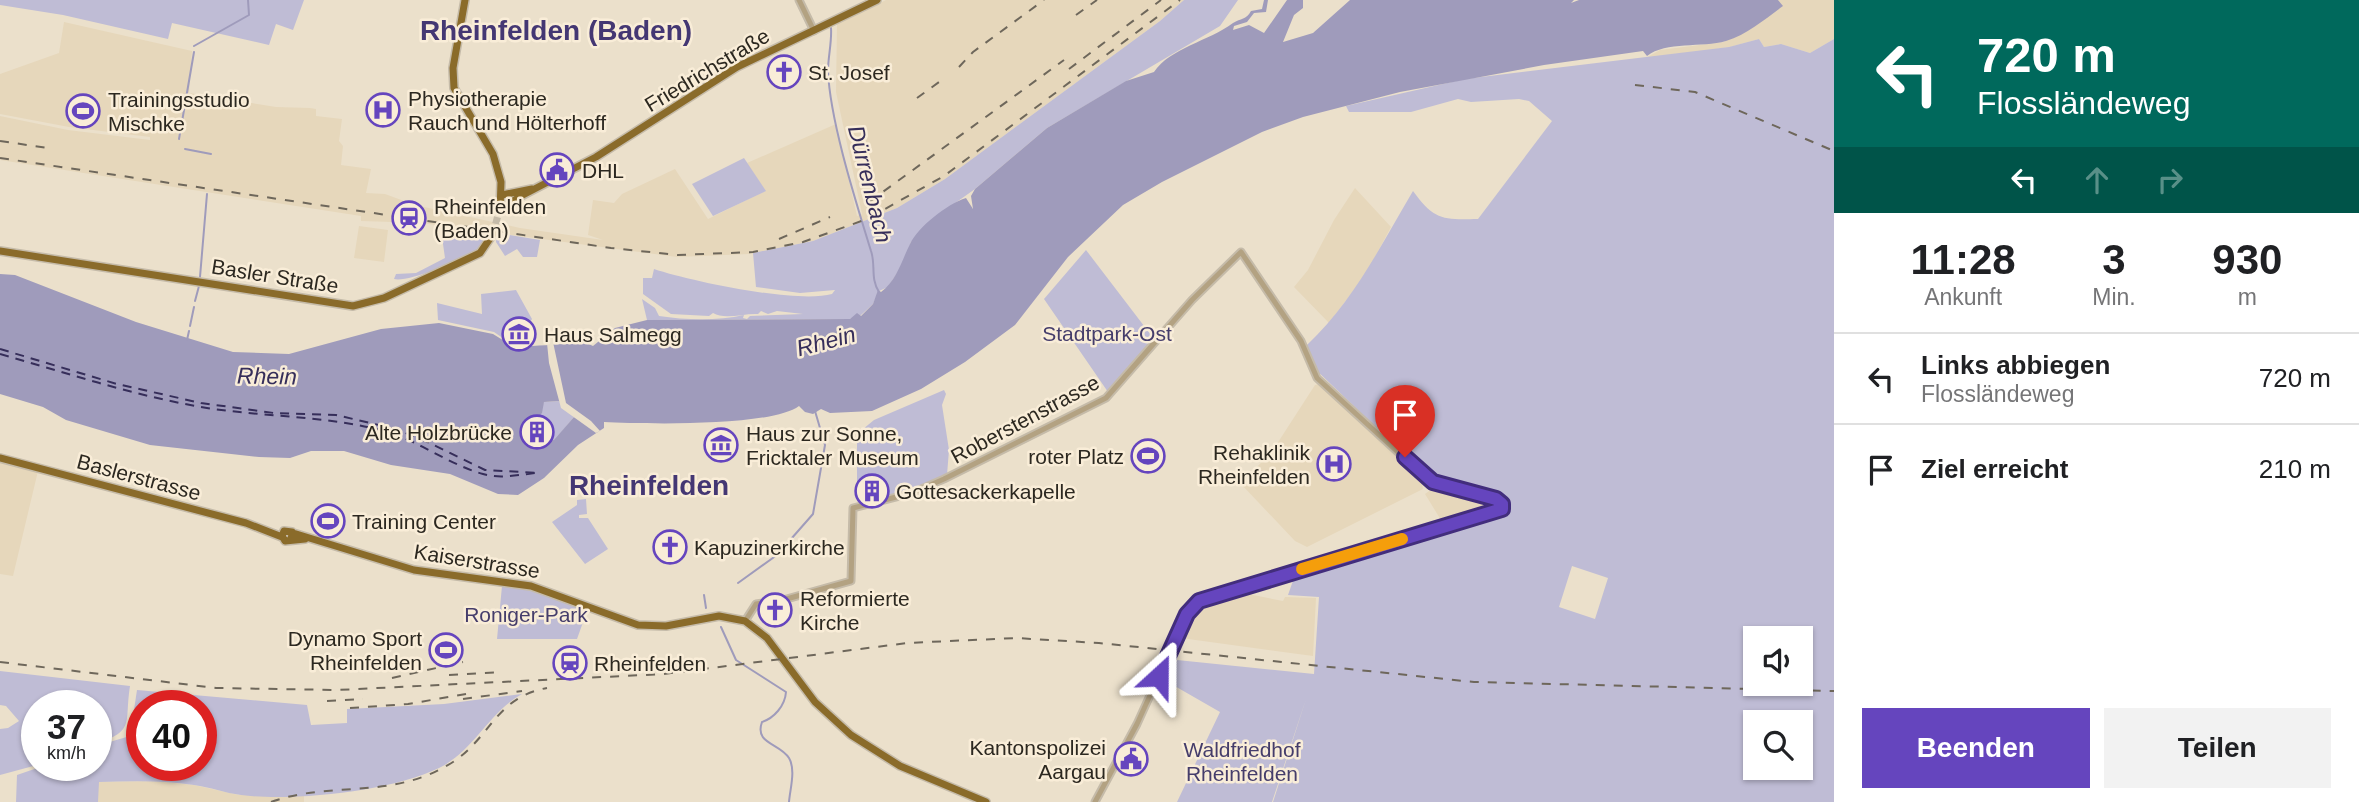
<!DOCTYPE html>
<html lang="de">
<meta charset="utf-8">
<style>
body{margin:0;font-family:Helvetica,sans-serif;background:#f2f2f2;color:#202124;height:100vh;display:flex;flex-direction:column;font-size:26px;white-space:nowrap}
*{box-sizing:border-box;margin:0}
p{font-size:23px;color:#757577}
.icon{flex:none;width:38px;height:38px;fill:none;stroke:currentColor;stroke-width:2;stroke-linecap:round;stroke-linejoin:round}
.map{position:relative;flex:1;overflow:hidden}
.details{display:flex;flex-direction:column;background:#fff;width:525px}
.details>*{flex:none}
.guide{background:#00695c;color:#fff;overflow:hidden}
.controls{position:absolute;left:1743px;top:626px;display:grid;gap:14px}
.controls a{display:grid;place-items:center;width:70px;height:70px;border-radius:0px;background:#fff;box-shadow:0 2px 5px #0004;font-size:35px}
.speed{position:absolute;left:21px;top:690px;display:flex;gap:14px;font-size:35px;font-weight:700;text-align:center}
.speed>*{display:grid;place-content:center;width:91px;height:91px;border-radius:50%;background:#fff;box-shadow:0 2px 5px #0004;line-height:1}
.speed small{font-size:18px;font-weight:400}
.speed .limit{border:10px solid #d22;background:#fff;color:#111}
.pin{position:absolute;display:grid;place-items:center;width:60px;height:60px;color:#fff;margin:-72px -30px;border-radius:50% 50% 50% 0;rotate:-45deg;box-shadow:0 0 7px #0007}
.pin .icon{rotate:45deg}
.me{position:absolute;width:77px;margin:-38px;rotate:24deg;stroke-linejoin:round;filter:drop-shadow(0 0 5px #0008)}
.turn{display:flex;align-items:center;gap:24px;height:147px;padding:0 28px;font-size:32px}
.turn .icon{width:91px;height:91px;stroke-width:2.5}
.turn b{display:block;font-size:49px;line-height:60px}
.lanes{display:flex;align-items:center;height:66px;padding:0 28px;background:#0003;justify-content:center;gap:35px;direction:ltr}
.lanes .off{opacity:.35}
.eta{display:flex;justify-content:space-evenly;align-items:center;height:119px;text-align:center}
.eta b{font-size:42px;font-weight:600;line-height:49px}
.cta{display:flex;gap:14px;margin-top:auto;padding:14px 28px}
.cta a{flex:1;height:80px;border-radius:0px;background:#6545be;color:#fff;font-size:28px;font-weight:600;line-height:80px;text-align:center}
.cta a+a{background:#f2f2f2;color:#202124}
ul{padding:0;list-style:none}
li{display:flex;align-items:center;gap:21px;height:91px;padding:0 28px;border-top:2px solid #e0e0e0}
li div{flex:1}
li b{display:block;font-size:26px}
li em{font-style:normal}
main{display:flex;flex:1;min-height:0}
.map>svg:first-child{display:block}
</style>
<main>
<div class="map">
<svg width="1834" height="802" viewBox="0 0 1834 802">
<rect width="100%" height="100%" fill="#ebe0cb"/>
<path fill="#e6d7bb" d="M886,0H1184L1160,21L945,179L897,208L813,241L749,254L677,257L421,223L419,228L405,229L392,226V222L361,221V216L0,160V116L68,130L150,140V137L69,127L0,114V74L59,53L64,22L192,51L189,93L276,107L310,108L316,109V116L342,119L339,141L343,146L341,165L371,169L366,193L385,194L415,205L520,228L603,240L588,235L593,200L614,203L622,194L675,169L708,219L765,191L747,163L836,124L857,216L862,214L861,209L836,92L837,24Z
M1778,0H1834V39L1810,53L1781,44L1764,47L1759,39L1730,47L1644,59L1660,50L1724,42L1782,5Z
M1355,188L1391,227L1366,274L1329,323L1294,287L1308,270L1334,220Z
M359,226L388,230L384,262L354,258Z
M1319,384L1378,433L1421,478L1423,489L1307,547L1295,541L1241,484L1273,450L1315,385Z
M0,462L38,471L13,576L0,574Z
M1436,486L1495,501L1497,506L1444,525L1425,494Z
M1238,592L1283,601L1285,597L1316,598L1313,656L1181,638L1196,607Z
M153,781L194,785L239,795H304V802H98V782Z"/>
<path fill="#bfbcd5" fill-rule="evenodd" d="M0,0H304L293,30L276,24L269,45L172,23L168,39L63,15L0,5Z
M1184,0H1238L1220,26L1047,128L975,189L937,216L911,242L903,264L888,287L879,291L873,304L860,316L850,319L647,320L642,299L655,308L659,316C685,320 718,321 744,315L743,318L747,319L750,316L803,314L777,311L768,314L761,311L758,314C744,313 725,320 713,313L709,316L671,314L643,294V278H652L654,269C690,281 797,304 832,294L835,290L800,293L756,287L753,253L813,241L897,208L945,179L1160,21Z
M1759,39L1764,47L1781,44L1810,53L1834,39V802H1273L1306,699L1272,802H1177L1220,712L1166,681L1177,660L1314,674L1319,597L1288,595L1295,575L1507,510L1506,501L1425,474L1315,369L1307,345C1353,302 1381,245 1413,191C1434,220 1443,220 1478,219L1552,121L1529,101L1519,99L1471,102L1458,99L1411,112H1349L1346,106L1465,79L1729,47ZM1572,566L1608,578L1595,619L1559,607ZM1755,639H1801V684H1755ZM1755,723H1801V768H1755Z
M744,158L766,191L713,216L692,184Z
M441,230L462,233L489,231C488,239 484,245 478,250C465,259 408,283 394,279L396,274L416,273L445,258Z
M497,233L540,240L537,257H523L517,249L505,256L496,242Z
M1086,250L1154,339L1108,392L1044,299Z
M516,290L532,319L529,324L514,322L510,343L494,332L438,320L437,303L482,314L481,294Z
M944,390L946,394L942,405L949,450L947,475L908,491L860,502L857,495V434L874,420Z
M560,401L574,417L554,441L539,442L535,420L544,402Z
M586,499L587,514L579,515V518H588L608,549L585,564L552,522L577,505V500Z
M502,586L546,593L587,611L577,639H497Z
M0,671L130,686C124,724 136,730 96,744V705H37V765L0,775V729L8,728L19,721L6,706L0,705Z
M137,690L307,705L311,725L347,723V709L444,704L522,694C488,713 474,751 439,768C392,791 293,802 241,795C225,793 210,787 194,785C162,780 131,781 99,782L98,802H16L17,775L46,765H96V746L130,736ZM142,705H201V765H142Z"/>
<path fill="#9f9bbb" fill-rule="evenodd" d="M1264,0H1268L1266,12L1254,13L1247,22L1234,26L1233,30L1249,25L1264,33L1287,0H1303V8L1294,15L1283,42L1313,33L1350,0H1574L1571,3L1579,0H1778L1783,6C1765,19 1748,34 1726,41C1702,48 1666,41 1647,56L1643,51L1544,65L1400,92L1303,117L1262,132L1162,182L1123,205L1068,257L1015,325L965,362L921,389L872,411L830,413L821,409L813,414L805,412L799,406C771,427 644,424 604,422V428L578,445L544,478L518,495L498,494L450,474L391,465L344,451H311L290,458L259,457L150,445L66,420L43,407L0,394V274L15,275L136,322L233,352L289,354L381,329L439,323L493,334L519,350V347C538,346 553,344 572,344L575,338L593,346L615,328L647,320L850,319L857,313L861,316L873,304L878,290L881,292C897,280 901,262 910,244C918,227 947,204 966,198L973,209L971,196L975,189L1047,128L1126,81L1154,72C1170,48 1209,41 1233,23C1241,18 1246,20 1251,11L1262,9ZM559,401L574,417L554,440L539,442L535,420L542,413L544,402Z"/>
<path fill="#ebe0cb" d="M553,342L566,403L591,421L600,431L596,433L561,408L549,363L547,343Z"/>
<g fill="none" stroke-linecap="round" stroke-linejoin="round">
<path stroke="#9f9bbb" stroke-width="2" d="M831,28C832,42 828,57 828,71C830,121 856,202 871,251C876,265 870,278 879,292
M194,46L249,15L248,0
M179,139L194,52
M185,149L211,154
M200,277L207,194
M195,301L199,286
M190,326L194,307
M187,340L189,331
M738,583L777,555L813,514L825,445L815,411
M704,595L706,608
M721,627L736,660L786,692C785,706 774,718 762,722C754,744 780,743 789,758C796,770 790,789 789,802"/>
<path stroke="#362e5a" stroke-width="2" stroke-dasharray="9 7" stroke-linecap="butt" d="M0,349L117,384L201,403L274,413L336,415L383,426L415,436L485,470L540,473
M0,354C67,373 132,395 201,407C260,417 321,415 380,430C417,439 447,464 483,474C500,479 518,475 535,473"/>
<path stroke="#c5bba9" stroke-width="7" stroke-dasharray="7 3.5" stroke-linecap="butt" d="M493,234L498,215"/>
<defs>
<path id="minor" d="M799,0L814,31
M745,621L756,604L783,600L851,581L853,508L912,493L944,479L1106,398L1192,300L1241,252L1301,341L1317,378L1426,478L1496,499L1503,506L1499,511L1205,598L1189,610L1175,640
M1095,802L1137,724L1167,658"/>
<path id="major" d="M465,0L453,68L454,88L493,154L501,182L500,211
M502,195L532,189
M500,211L519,197L596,157L737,67L877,0
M0,251L353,306L384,298L480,253L493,234
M0,458L246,523L282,537
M293,533L414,570L531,586L638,625L666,626L719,616L745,621L767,638L815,702L851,735L900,766L986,802
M291,540L292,532L284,531L282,536L285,541L305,539"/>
</defs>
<use href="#minor" stroke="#c5bba9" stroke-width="9"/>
<use href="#major" stroke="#c5bba9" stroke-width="10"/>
<use href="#minor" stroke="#b3a282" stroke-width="5"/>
<use href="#major" stroke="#8a6b2a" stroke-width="7"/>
<path stroke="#6e675b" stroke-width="2" stroke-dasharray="9 9" stroke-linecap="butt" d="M1076,15L1097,0
M959,67L973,52L1044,0
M1069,69L1161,0
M1635,85L1695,92L1834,151
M917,98L946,77
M0,141L48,148
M0,158L611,248L678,255L753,252L803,242L867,219L944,176L1180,0
M869,202L1064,60
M779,239L830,217
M0,662L216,688L337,690L664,674L907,643L1016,638L1099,643L1474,682L1834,691
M449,675L501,672
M392,678L463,662
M463,699L522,691
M327,701L363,699
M350,708L408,704L472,693
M271,802C332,780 392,801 453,762C491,737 496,697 547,688"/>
<defs>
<path id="minor-bridge" d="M1167,658L1175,640"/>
</defs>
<use href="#minor-bridge" stroke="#c5bba9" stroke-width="9" stroke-linecap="butt"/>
<use href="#minor-bridge" stroke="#b3a282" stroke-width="5"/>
</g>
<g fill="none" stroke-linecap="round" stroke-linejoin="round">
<defs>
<path id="route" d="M1159,676L1187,614L1199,601L1502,509V504L1496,499L1433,482L1405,457"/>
</defs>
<use href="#route" stroke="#422d7c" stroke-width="18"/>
<use href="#route" stroke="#6545be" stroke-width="12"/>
<path stroke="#f59e0b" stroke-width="12" d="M1302,569L1402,539"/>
</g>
<defs>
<symbol id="church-ring" viewBox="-11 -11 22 22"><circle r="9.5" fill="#f9edd8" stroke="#6545be" stroke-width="1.5"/><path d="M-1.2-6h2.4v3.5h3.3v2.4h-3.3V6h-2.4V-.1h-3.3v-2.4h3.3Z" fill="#6545be"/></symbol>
<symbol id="hospital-ring" viewBox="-11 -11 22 22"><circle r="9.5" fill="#f9edd8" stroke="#6545be" stroke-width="1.5"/><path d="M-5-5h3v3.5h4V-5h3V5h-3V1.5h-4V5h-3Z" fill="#6545be"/></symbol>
<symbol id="stadium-ring" viewBox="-11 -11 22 22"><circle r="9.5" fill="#f9edd8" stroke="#6545be" stroke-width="1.5"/><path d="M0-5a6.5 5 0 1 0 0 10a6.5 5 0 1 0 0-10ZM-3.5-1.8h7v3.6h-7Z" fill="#6545be"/></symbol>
<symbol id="civic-ring" viewBox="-11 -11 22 22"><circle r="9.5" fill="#f9edd8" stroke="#6545be" stroke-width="1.5"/><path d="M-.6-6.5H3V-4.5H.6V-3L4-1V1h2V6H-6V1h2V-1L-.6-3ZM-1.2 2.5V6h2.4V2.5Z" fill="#6545be"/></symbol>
<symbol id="station-ring" viewBox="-11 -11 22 22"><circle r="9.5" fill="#f9edd8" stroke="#6545be" stroke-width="1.5"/><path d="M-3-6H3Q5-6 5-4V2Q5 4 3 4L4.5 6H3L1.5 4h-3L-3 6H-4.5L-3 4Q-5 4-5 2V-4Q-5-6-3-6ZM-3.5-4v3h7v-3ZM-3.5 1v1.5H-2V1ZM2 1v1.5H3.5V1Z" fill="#6545be"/></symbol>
<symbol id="museum-ring" viewBox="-11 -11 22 22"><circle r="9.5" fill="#f9edd8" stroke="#6545be" stroke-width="1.5"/><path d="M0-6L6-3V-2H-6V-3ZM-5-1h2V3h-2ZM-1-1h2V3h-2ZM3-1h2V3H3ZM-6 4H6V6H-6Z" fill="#6545be"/></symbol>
<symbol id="building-ring" viewBox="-11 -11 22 22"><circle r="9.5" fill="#f9edd8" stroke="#6545be" stroke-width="1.5"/><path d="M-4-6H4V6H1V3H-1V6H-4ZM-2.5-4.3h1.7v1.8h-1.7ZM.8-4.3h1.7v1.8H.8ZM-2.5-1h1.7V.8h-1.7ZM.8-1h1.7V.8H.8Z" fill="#6545be"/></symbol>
</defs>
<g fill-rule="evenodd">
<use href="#church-ring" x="765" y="53" width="38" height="38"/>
<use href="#hospital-ring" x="364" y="91" width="38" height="38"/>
<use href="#stadium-ring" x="64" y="92" width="38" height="38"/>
<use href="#civic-ring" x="538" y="151" width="38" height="38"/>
<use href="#station-ring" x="390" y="199" width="38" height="38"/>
<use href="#museum-ring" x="500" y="315" width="38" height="38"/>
<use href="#building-ring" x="518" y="413" width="38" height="38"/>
<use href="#museum-ring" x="702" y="426" width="38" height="38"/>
<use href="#stadium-ring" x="1129" y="437" width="38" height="38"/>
<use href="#hospital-ring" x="1315" y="445" width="38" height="38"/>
<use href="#building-ring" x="853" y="472" width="38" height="38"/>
<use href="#stadium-ring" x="309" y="502" width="38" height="38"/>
<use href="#church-ring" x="651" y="528" width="38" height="38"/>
<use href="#church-ring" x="756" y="591" width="38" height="38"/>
<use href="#stadium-ring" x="427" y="631" width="38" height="38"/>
<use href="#station-ring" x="551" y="644" width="38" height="38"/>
<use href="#civic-ring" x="1112" y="740" width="38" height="38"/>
</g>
<g text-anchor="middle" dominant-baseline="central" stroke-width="5" stroke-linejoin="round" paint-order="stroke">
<g font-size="21" fill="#2c2820" stroke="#f9edd8">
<text transform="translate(707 70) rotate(-31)">Friedrichstraße</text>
<text transform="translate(275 276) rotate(9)">Basler Straße</text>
<text transform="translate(1025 419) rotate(-28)">Roberstenstrasse</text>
<text transform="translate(139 477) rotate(15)">Baslerstrasse</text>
<text transform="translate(477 561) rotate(9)">Kaiserstrasse</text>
</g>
<g font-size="21" fill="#2c2820" stroke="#f9edd8" text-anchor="start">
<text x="808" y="72">St. Josef</text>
<text x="408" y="98">Physiotherapie<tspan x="408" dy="24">Rauch und Hölterhoff</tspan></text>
<text x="108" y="99">Trainingsstudio<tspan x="108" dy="24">Mischke</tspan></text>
<text x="582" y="170">DHL</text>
<text x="434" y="206">Rheinfelden<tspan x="434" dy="24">(Baden)</tspan></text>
<text x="544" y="334">Haus Salmegg</text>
<text x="512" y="432" text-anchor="end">Alte Holzbrücke</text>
<text x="746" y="433">Haus zur Sonne,<tspan x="746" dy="24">Fricktaler Museum</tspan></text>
<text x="1310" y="452" text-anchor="end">Rehaklinik<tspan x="1310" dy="24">Rheinfelden</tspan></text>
<text x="1124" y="456" text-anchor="end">roter Platz</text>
<text x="896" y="491">Gottesackerkapelle</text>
<text x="352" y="521">Training Center</text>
<text x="694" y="547">Kapuzinerkirche</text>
<text x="800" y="598">Reformierte<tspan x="800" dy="24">Kirche</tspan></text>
<text x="422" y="638" text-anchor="end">Dynamo Sport<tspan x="422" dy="24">Rheinfelden</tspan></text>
<text x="594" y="663">Rheinfelden</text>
<text x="1106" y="747" text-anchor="end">Kantonspolizei<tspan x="1106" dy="24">Aargau</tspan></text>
</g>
<g font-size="21" fill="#453d6b" stroke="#f9edd8">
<text x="1107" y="333">Stadtpark-Ost</text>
<text x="526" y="614">Roniger-Park</text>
<text x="1242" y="749">Waldfriedhof<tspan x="1242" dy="24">Rheinfelden</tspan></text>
</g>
<g font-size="23" font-style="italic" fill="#362e5a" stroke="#f9edd8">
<text transform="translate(870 184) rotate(76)">Dürrenbach</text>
<text transform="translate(826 341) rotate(-15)">Rhein</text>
<text transform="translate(267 376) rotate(1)">Rhein</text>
</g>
<g font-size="28" font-weight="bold" fill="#443773" stroke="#f9edd8">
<text x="556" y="30">Rheinfelden (Baden)</text>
<text x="649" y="485">Rheinfelden</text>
</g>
</g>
</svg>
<div class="controls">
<a><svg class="icon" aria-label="sound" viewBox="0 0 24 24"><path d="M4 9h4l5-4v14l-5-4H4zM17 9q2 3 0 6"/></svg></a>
<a><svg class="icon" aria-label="search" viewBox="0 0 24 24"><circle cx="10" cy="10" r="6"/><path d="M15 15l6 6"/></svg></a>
</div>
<div class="speed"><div>37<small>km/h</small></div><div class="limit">40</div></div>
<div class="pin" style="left:1405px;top:457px;background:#d93025"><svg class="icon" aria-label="arrive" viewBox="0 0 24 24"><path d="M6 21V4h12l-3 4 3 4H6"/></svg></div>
<svg class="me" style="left:1159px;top:676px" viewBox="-20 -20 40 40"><path d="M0-17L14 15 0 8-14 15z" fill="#6545be" stroke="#fff" stroke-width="4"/></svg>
</div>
<section class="details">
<div class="guide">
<div class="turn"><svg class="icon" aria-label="left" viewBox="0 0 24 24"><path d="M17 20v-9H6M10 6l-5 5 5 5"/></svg><div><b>720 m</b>Flossländeweg</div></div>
<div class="lanes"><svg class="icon" aria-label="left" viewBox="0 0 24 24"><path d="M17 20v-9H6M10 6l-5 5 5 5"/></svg><svg class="icon off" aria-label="ahead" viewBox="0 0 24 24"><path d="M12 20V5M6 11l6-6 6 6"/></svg><svg class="icon off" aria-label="right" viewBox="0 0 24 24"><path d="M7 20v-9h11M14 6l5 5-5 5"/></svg></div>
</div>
<div class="eta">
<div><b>11:28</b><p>Ankunft</p></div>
<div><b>3</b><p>Min.</p></div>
<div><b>930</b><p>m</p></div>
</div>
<ul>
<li><svg class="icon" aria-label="left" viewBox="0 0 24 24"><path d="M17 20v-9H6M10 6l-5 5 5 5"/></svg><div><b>Links abbiegen</b><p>Flossländeweg</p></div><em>720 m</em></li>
<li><svg class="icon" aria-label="arrive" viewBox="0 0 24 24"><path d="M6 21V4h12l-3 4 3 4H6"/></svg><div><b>Ziel erreicht</b></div><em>210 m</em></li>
</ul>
<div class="cta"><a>Beenden</a><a>Teilen</a></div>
</section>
</main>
